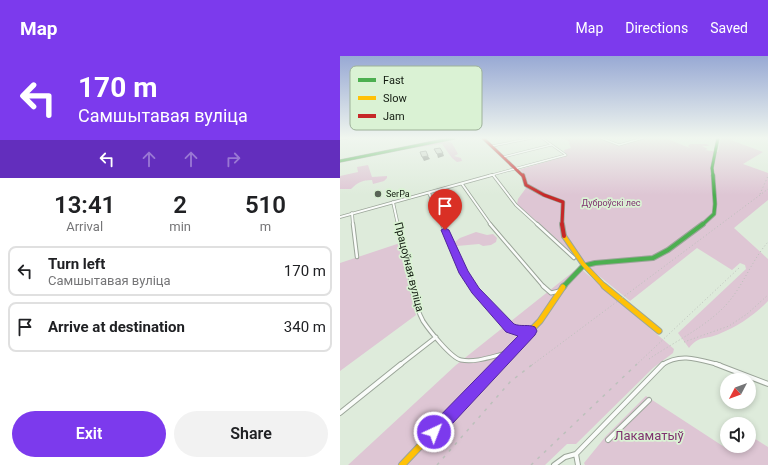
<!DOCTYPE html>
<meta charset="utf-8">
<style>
body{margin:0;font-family:Roboto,sans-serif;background:#f2f2f2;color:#202124;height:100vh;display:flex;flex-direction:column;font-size:15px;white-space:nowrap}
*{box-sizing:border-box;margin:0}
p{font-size:13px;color:#757577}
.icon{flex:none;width:22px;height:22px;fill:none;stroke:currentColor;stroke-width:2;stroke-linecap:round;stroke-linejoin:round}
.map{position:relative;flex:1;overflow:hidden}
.side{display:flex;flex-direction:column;background:#fff;width:340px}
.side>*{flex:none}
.guide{background:#7c3aed;color:#fff;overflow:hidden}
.needle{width:26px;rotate:229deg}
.buttons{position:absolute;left:380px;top:317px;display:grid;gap:8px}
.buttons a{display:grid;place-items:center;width:36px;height:36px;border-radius:50%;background:#fff;box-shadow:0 2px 6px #0003;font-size:20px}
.pin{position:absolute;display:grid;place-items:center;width:34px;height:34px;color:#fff;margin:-41px -17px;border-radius:50% 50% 50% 0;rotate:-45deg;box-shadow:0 0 4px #0007}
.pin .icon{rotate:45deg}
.me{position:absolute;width:44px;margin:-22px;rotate:43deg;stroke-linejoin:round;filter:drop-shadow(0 0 3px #0008)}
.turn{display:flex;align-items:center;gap:14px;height:84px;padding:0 12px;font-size:18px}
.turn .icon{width:52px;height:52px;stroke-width:2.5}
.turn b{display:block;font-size:28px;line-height:34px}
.lanes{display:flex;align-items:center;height:38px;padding:0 12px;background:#0003;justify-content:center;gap:20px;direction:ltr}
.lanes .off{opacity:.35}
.eta{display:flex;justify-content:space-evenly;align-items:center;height:68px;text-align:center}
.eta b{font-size:24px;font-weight:600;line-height:28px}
.button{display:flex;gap:8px;margin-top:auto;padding:8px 12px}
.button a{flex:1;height:46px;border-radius:24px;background:#7c3aed;color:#fff;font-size:16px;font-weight:600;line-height:46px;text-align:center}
.button a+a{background:#f2f2f2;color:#202124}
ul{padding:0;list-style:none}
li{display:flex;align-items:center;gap:12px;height:50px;margin:0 8px 6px;padding:0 4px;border:2px solid #e0e0e0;border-radius:8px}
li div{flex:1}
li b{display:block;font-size:15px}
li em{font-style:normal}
header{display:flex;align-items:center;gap:24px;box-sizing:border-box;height:56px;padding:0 20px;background:#7c3aed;color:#fff}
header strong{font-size:19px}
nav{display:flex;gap:22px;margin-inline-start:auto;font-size:14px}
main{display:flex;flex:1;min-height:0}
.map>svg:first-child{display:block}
</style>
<header>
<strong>Map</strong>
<nav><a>Map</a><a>Directions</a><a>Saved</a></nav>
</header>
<main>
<section class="side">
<div class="guide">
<div class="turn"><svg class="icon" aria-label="left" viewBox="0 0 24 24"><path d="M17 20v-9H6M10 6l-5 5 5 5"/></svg><div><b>170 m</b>Самшытавая вуліца</div></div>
<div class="lanes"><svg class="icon" aria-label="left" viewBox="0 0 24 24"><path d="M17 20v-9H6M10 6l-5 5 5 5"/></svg><svg class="icon off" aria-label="ahead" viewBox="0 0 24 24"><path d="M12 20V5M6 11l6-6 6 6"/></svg><svg class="icon off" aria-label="ahead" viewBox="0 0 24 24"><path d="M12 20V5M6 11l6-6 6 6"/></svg><svg class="icon off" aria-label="right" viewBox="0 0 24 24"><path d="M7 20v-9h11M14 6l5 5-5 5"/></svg></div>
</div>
<div class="eta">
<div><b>13:41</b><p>Arrival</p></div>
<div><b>2</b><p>min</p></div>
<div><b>510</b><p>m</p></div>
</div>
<ul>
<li><svg class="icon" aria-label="left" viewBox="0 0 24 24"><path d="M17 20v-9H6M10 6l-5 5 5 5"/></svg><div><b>Turn left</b><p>Самшытавая вуліца</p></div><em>170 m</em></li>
<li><svg class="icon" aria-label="arrive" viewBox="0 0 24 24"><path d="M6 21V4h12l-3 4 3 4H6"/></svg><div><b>Arrive at destination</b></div><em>340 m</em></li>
</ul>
<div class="button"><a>Exit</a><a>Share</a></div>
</section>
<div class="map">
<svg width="428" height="409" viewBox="0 0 428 409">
<rect width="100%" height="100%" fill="#deebdb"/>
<path fill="#dec6d4" d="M222,82H259L278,89L304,82H325L350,92L348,90L350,88H367L369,90H362L368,93L365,94L378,96L381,82H396L391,84L423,96L403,108L428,117V144L394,172L428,203V245C415,259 397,271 379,278C365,284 359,279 349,292L338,277L406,213L405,209L400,207L392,214L357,192L290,245L248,211L177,148L178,143L186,132V121L180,114L181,113L226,100L224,94L231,92L229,87L230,86Z
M107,85L112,87L118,98L114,100L121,102L122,105L117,106L112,102L102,88L66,93Z
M28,109L32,121L47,120V122L44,125L33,128L32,124C22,124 17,127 11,133H0V120L18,116L17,111Z
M136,176L147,179L153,178L157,182L156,186L151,189L143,190L139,188L117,190L115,186L120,182Z
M60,187L76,259L0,315V207Z
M239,211L334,293L333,297L313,312L236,388H227L205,409H8L116,309Z
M306,340L392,396L396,390H409V379L428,391V409H245L244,407L266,380Z"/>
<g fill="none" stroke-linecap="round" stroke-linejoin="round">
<defs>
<path id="street-far4" d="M261,82L279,89L303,82
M0,83L7,82
M152,90L192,82
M163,101L211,89
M153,119L154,120
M148,120L226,99L202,82"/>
<path id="street-far3" d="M153,119L176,149L198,169
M122,128L151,169
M89,137L103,169
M53,146L58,169
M12,157L13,169
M0,161L152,119"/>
<path id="street-far2" d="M13,168L17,201
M58,168L72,231
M102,168L121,211L133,231
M150,168L204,231
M197,168L234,202"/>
<path id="street-far1" d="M71,230C74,242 77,254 83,265C89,274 111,302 121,304C136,307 153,300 167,297
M132,230L170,272L180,276L189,275
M203,230L211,237L219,235
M60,309L96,281
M322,309C340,296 360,304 380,309"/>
<path id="street" d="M376,308L428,328
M0,357L61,308
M268,384L309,344
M214,409L225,401L236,398
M238,409L236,398L323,308"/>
<path id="fast-far3" d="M0,105L114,82
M373,120L372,112L378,82"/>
<path id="fast-far2" d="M362,169L374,158L375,148L373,119"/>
<path id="fast-far1" d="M223,231L243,210L255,207L313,202L328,194L363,168"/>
<path id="fast" d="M223,231L224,230"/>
<path id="slow-far2" d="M224,180L243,208L265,231"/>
<path id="slow-far1" d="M264,230L319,275
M157,309L200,265L223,231"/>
<path id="slow" d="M62,409L158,308"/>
<path id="jam-far2" d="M143,82L183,120"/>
<path id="jam-far1" d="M183,119L186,129L204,139L223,146L222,169"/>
<path id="jam" d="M222,168L224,180"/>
</defs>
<use href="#street-far4" stroke="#9ba599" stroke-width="2.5"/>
<use href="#street-far3" stroke="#9ba599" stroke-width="3.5"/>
<use href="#street-far2" stroke="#9ba599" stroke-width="4.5"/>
<use href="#street-far1" stroke="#9ba599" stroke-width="5"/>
<use href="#street" stroke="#9ba599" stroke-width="6"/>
<use href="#fast-far3" stroke="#9ba599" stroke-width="3.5"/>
<use href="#fast-far2" stroke="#9ba599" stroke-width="4.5"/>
<use href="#fast-far1" stroke="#9ba599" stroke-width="6"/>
<use href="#fast" stroke="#9ba599" stroke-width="7"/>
<use href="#slow-far2" stroke="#9ba599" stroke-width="6"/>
<use href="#slow-far1" stroke="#9ba599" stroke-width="7"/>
<use href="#slow" stroke="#9ba599" stroke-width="8"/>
<use href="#jam-far2" stroke="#9ba599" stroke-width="3.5"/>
<use href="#jam-far1" stroke="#9ba599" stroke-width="4.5"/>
<use href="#jam" stroke="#9ba599" stroke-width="6"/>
<use href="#street-far4" stroke="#fafcfa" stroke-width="1.5"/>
<use href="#street-far3" stroke="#fafcfa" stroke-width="2"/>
<use href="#street-far2" stroke="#fafcfa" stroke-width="2.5"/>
<use href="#street-far1" stroke="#fafcfa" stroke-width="3"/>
<use href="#street" stroke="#fafcfa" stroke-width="4"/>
<use href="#fast-far3" stroke="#4caf50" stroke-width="2.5"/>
<use href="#fast-far2" stroke="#4caf50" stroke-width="3"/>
<use href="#fast-far1" stroke="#4caf50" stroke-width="4"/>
<use href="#fast" stroke="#4caf50" stroke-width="5"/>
<use href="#slow-far2" stroke="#ffc107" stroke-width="4"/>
<use href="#slow-far1" stroke="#ffc107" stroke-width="5"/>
<use href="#slow" stroke="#ffc107" stroke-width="6"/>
<use href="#jam-far2" stroke="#c62828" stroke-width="2.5"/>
<use href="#jam-far1" stroke="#c62828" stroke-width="3"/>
<use href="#jam" stroke="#c62828" stroke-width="4"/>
<path stroke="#bcc0bb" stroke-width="1" stroke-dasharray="1 2.5" stroke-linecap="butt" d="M420,138L428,120
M344,286L389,270L407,258L428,239
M309,303C334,286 364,272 385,250C403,231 411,205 428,186
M192,309L428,133
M296,309L399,212"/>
<path stroke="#bcc0bb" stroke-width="1.5" stroke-dasharray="3 6" stroke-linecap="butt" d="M97,409L170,326L193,308
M191,409L297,308"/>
</g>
<path fill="#899188" d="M103,97L104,100L98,102L97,98Z
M88,100L90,103L84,105L82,101Z"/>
<path fill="#c4cfc2" stroke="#899188" d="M100,92L103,97L97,98L94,93Z
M86,95L88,100L82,101L80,96Z"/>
<linearGradient id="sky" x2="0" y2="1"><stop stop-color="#98a9d4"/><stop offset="0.59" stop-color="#f0f6ef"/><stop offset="1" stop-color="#f0f6ef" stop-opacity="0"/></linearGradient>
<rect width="428" height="139" fill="url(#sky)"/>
<path fill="#7c3aed" stroke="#51269a" d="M105,172L109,174L128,215L139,232L174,268C181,271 188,268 195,271L197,275L195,279L99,382L94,384L89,382L87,376L89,371L178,280L166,276L132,237L119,217L101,174Z"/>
<circle fill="#596457" stroke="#daf2d4" stroke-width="1.5" cx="38" cy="138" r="4"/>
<g text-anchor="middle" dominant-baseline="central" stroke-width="3.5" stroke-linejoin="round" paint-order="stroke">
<g font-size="9" fill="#121b10" stroke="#daf2d4" text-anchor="start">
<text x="46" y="138">SerPa</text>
</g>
<g font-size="9" fill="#803370" stroke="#daf2d4">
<text x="271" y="147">Дуброўскі лес</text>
</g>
<g font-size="11" fill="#121b10" stroke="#daf2d4">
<text transform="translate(69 211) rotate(76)">Працоўная вуліца</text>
</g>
<g font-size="13" fill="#803370" stroke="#daf2d4">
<text x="309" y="379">Лакаматыў</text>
</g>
</g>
<rect x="10" y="10" width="132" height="64" rx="6" fill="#daf2d4" stroke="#9eb299" stroke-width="1"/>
<rect x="18" y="22" width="18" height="4" fill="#4caf50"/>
<rect x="18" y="40" width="18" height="4" fill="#ffc107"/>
<rect x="18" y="58" width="18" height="4" fill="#c62828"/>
<g font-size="11" fill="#121b10">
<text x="43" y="28">Fast</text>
<text x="43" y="46">Slow</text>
<text x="43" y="64">Jam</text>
</g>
</svg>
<div class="buttons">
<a><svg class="needle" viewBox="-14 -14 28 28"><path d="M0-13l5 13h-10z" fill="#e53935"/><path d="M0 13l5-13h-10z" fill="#757577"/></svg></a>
<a><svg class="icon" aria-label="sound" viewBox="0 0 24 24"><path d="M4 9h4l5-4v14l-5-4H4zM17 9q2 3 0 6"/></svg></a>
</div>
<div class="pin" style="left:105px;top:174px;background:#d93025"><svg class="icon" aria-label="arrive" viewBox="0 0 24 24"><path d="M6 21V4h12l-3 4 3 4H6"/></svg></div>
<svg class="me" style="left:94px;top:376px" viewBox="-20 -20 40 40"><circle r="17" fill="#7c3aed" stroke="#fff" stroke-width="3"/><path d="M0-11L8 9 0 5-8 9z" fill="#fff"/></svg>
</div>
</main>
